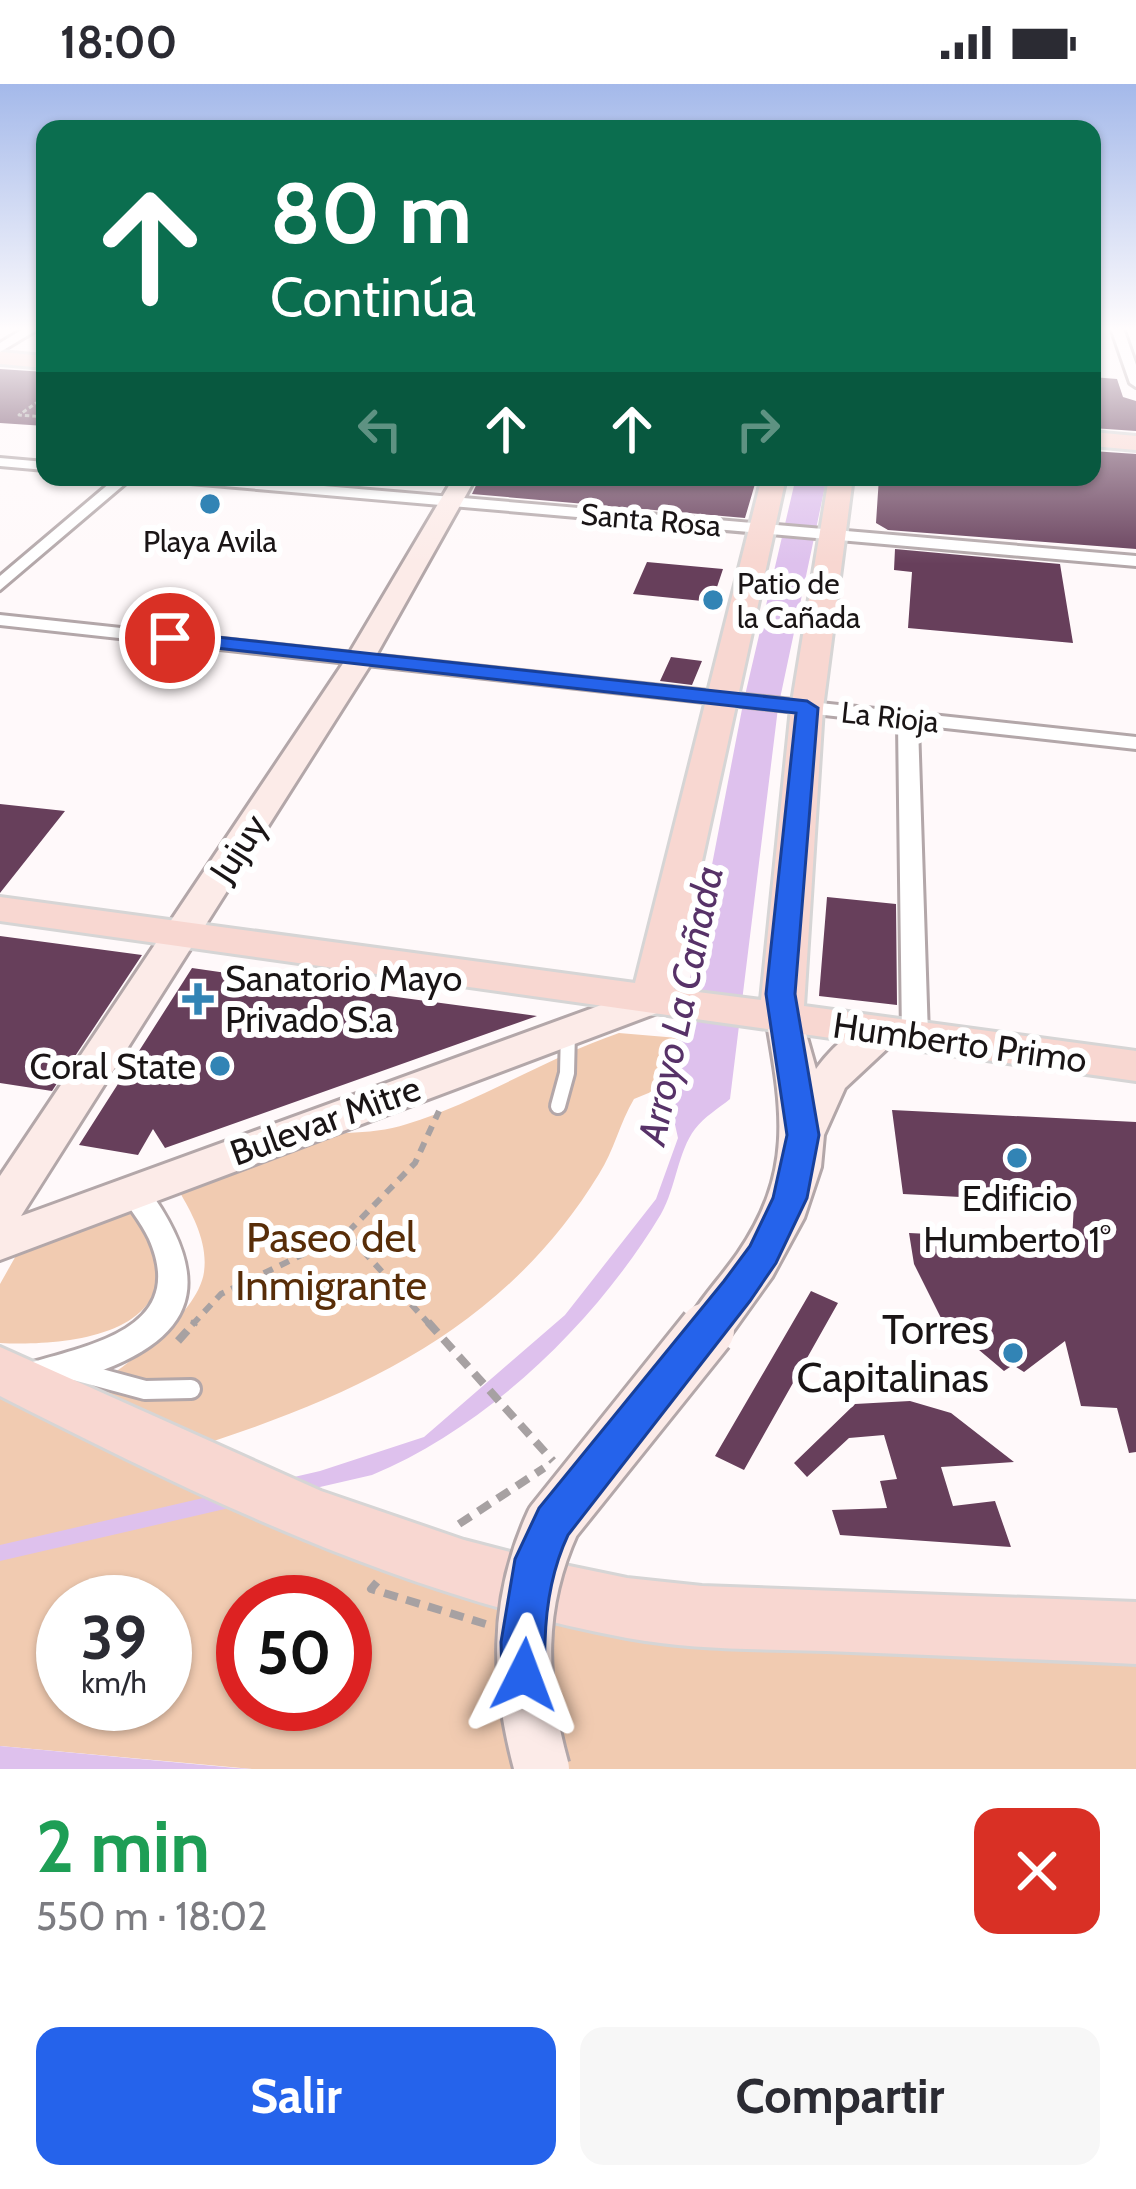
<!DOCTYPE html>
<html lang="es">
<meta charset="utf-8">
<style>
body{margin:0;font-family:Cabin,sans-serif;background:#f7f7f7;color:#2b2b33;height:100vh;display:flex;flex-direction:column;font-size:45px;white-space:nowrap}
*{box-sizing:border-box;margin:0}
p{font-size:39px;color:#7c7c81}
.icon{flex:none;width:66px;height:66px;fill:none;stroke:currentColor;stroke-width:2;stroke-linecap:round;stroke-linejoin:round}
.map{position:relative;height:1685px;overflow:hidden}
.side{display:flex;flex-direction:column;background:#fff;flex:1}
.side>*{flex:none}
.guide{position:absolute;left:36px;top:36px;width:1065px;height:366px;border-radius:24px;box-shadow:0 3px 9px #0004;background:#0b6e4f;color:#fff;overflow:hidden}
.speed{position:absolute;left:36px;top:1491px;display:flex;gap:24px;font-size:60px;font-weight:700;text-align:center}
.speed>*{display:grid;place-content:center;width:156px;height:156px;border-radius:50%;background:#fff;box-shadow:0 3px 9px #0004;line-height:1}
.speed small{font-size:30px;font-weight:400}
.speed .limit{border:18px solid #d22;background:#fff;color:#111}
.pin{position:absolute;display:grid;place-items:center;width:102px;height:102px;color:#fff;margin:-51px;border:6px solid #fff;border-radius:50%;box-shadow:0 3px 12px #0007}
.me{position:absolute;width:132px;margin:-66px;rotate:3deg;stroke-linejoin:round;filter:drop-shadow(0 0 9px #0008)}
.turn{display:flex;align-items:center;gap:42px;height:252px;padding:0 36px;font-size:54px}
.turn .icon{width:156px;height:156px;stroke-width:2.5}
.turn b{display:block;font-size:84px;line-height:102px}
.lanes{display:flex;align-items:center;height:114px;padding:0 36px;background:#0003;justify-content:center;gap:60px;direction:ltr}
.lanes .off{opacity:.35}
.round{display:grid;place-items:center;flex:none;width:126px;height:126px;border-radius:24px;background:#f7f7f7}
.summary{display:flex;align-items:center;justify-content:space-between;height:204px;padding:0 36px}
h1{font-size:72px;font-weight:700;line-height:90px;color:#1e9e55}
.cta{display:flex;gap:24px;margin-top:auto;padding:24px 36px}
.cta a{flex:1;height:138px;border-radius:24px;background:#2563eb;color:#fff;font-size:48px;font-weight:700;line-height:138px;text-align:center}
.cta a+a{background:#f7f7f7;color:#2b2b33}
.status{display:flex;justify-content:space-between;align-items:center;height:84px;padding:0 60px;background:#fff;direction:ltr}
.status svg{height:33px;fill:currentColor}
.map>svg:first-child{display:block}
</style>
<div class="status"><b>18:00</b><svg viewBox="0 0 49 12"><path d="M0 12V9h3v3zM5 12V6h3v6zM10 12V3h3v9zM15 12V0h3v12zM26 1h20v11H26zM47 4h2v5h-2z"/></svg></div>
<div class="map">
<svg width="1136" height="1685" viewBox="0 0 1136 1685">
<rect width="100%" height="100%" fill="#fff9fa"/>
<path fill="#f1cbb1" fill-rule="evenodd" d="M619,949L678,954L668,1009L651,1008L634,1015C620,1038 614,1067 599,1090C508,1239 369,1306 211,1358L85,1309C120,1286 198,1232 204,1188C208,1159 193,1131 179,1107C213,1091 252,1063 288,1055C327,1046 368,1053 407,1040C481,1017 546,974 619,949Z
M131,1126C141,1142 154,1158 157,1177C169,1256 51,1262 0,1259V1200L18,1168Z
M0,1286L462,1488L1136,1549V1685H252L0,1662ZM63,1518H165V1620H63ZM243,1518H345V1620H243Z"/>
<path fill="#dec1ed" d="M796,393H827L778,624L730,1015C719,1024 704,1033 695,1045C678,1067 676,1104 661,1130C596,1238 489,1342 372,1391L0,1477V1461L320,1387L424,1353L565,1231L656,1115L678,1054L668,1009L743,620Z
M0,1662L236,1684L252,1685H0Z"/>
<path fill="#673f5b" d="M0,285L45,288V342L0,339Z
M1092,293L1117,295L1123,313L1136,317V347L1092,344Z
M1092,367L1136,370V465L888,446L876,439L879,393H1092Z
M480,393H757L745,434L472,410Z
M895,465L1060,480L1073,559L908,544L912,488L894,486Z
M647,478L723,485L712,518L633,510Z
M671,573L702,577L692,601L660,597Z
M0,720L65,727L0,809Z
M827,813L896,820L897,921L819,912Z
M0,852L142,871L52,1007L0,999Z
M192,884L344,906L537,932L165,1064L153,1045L138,1071L79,1061Z
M892,1026L1136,1038V1368L1129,1369L1117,1324L1081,1322L1065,1257L1024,1288L1013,1281L1004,1287L941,1234L914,1180L909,1149L1072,1157L1074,1119L903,1110Z
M811,1207L838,1219L744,1386L715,1372Z
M910,1317L951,1329L1014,1378L941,1383L953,1422L995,1417L1011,1463L840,1451L832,1426L887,1424L880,1397L897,1395L884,1351L849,1354L807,1393L794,1379L855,1320Z"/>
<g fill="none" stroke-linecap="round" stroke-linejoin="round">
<defs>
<path id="lane-far1" d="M558,1022L567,989L568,947"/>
<path id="lane" d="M71,1286L145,1306L191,1305"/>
<path id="street" d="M25,244H40L0,268V259Z
M1111,244H1123L1136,281V303L1130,299Z
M0,374L45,378V386L0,382Z
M117,393H133L0,506V492Z
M160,393H219L1136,472V482L167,397Z
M0,531L1136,653V665L918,641L928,952L924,958H906L902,952L898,639L0,541Z
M134,1096L144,1099C205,1182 211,1245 103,1286C77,1296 50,1301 23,1309L11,1305L6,1295L11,1285C73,1263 192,1252 149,1155C141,1138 128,1123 119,1107L124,1099Z"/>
<path id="secondary" d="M454,393H476L374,575L21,1132L637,908L651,904L665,908L670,917L665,926L0,1176V1092L346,575Z
M785,921L799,925L816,985C834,960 867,929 900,938L906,947L845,1004L824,1051L821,1083L804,1134L772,1193L724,1260L707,1266L690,1260L683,1246C697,1218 720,1195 738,1169C794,1087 782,1026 766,934L771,925Z"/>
<path id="primary" d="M0,268L45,272V284L0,280Z
M1092,348L1136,352V366L1092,362Z
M762,393H786L674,905L761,916L791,624L829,393H853L823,624L804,922L1136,967V997L0,837V813L635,899Z
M0,1263L321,1407L464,1456L545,1477L627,1494L702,1502L1136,1518V1580C1033,1575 930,1571 826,1567C760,1565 692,1566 627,1554C405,1513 199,1413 0,1312Z"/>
</defs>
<use href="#lane-far1" stroke="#b3a7a9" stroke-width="20"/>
<use href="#lane" stroke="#b3a7a9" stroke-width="24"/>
<use href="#street" stroke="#b3a7a9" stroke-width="6"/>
<use href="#secondary" stroke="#b3a7a9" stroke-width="6"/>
<use href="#primary" stroke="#d6d5d5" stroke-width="6"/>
<path stroke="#a7a1a2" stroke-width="3" stroke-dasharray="4.5 3" stroke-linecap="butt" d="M45,313L19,331L45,333"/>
<path stroke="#a7a1a2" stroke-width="6" stroke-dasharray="10 8" stroke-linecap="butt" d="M192,1241L221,1210L347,1149
M430,1241L347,1149L415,1079L439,1027"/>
<path stroke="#a7a1a2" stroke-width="8" stroke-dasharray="14 9" stroke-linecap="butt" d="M428,1238L553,1377
M178,1257L195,1238
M459,1440L544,1384
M377,1498L371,1505L489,1541"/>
<use href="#lane-far1" stroke="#fff" stroke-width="14"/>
<use href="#lane" stroke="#fff" stroke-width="18"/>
<use href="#street" fill="#fff" fill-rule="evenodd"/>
<use href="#secondary" fill="#fcebe8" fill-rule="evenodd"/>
<use href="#primary" fill="#f8d7d1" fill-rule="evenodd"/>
<defs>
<path id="secondary-bridge" d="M542,1685C518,1599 515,1521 553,1438L707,1246"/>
</defs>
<use href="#secondary-bridge" stroke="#b3a7a9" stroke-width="60" stroke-linecap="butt"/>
<use href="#secondary-bridge" stroke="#fcebe8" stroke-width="54"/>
</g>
<linearGradient id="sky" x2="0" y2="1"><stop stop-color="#a4b9ea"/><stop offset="0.51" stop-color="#fffcfd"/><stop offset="1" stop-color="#fffcfd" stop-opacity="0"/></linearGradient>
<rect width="1136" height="480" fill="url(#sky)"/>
<path fill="#2563eb" stroke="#184099" stroke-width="3" d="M170,548L807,617L818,624L795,910L819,1051L807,1114L776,1179L750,1217L568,1451C553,1483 546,1522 545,1558C544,1576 547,1589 540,1607L524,1613L508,1607L502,1591L501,1558L515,1475L539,1424L724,1197L750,1162L773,1114L787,1051L766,910L796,629L163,558L160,554Z"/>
<g fill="#3284b5" stroke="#fff" stroke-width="4.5">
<circle cx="210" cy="420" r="12"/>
<circle cx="713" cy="516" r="12"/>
<path d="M192 897h12v12h12v12h-12v12h-12v-12h-12v-12h12z"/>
<circle cx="220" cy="982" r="12"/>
<circle cx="1017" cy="1074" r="12"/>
<circle cx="1013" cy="1269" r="12"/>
</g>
<g text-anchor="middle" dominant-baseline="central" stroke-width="12" stroke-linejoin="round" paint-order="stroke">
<g font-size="30" fill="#1a1516" stroke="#fff">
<text transform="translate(651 436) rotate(5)">Santa Rosa</text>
<text transform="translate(890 633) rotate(6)">La Rioja</text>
</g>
<g font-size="30" fill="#1a1516" stroke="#fff">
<text x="210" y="457">Playa Avila</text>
<text x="737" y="499" text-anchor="start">Patio de<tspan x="737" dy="34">la Cañada</tspan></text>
</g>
<g font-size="36" fill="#1a1516" stroke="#fff">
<text transform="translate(238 764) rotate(-57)">Jujuy</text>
<text transform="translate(960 958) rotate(8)">Humberto Primo</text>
<text transform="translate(325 1036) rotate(-20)">Bulevar Mitre</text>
</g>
<g font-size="36" fill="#1a1516" stroke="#fff" text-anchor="start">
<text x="225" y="894">Sanatorio Mayo<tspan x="225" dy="41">Privado S.a</tspan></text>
<text x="196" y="982" text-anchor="end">Coral State</text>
<text x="1017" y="1114" text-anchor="middle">Edificio<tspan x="1017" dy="41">Humberto 1°</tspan></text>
</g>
<g font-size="39" font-style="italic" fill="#573268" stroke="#fff">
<text transform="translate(680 921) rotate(-78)">Arroyo La Cañada</text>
</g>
<g font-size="42" fill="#582d08" stroke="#fff">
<text x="331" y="1153">Paseo del<tspan x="331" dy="48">Inmigrante</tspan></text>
</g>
<g font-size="42" fill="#1a1516" stroke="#fff" text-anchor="end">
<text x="989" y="1245">Torres<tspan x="989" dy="48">Capitalinas</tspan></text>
</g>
</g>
</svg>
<div class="speed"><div>39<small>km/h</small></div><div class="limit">50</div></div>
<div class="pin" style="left:170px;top:554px;background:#d93025"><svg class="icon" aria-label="arrive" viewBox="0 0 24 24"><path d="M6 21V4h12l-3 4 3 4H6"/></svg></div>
<svg class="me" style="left:524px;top:1591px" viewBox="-20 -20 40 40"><path d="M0-17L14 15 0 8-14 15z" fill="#2563eb" stroke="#fff" stroke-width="4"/></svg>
<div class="guide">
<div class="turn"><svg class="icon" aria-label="ahead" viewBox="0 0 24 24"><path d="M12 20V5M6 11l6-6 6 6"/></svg><div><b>80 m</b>Continúa</div></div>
<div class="lanes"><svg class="icon off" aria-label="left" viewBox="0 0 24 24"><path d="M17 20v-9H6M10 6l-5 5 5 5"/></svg><svg class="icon" aria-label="ahead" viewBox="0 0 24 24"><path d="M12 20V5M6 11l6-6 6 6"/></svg><svg class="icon" aria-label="ahead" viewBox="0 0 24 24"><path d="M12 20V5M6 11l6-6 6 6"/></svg><svg class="icon off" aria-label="right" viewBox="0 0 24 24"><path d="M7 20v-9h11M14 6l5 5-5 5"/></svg></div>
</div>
</div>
<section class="side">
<div class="summary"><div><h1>2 min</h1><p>550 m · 18:02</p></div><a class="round" style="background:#d93025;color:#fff"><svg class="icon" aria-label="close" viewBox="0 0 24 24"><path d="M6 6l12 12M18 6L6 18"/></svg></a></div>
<div class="cta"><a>Salir</a><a>Compartir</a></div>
</section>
